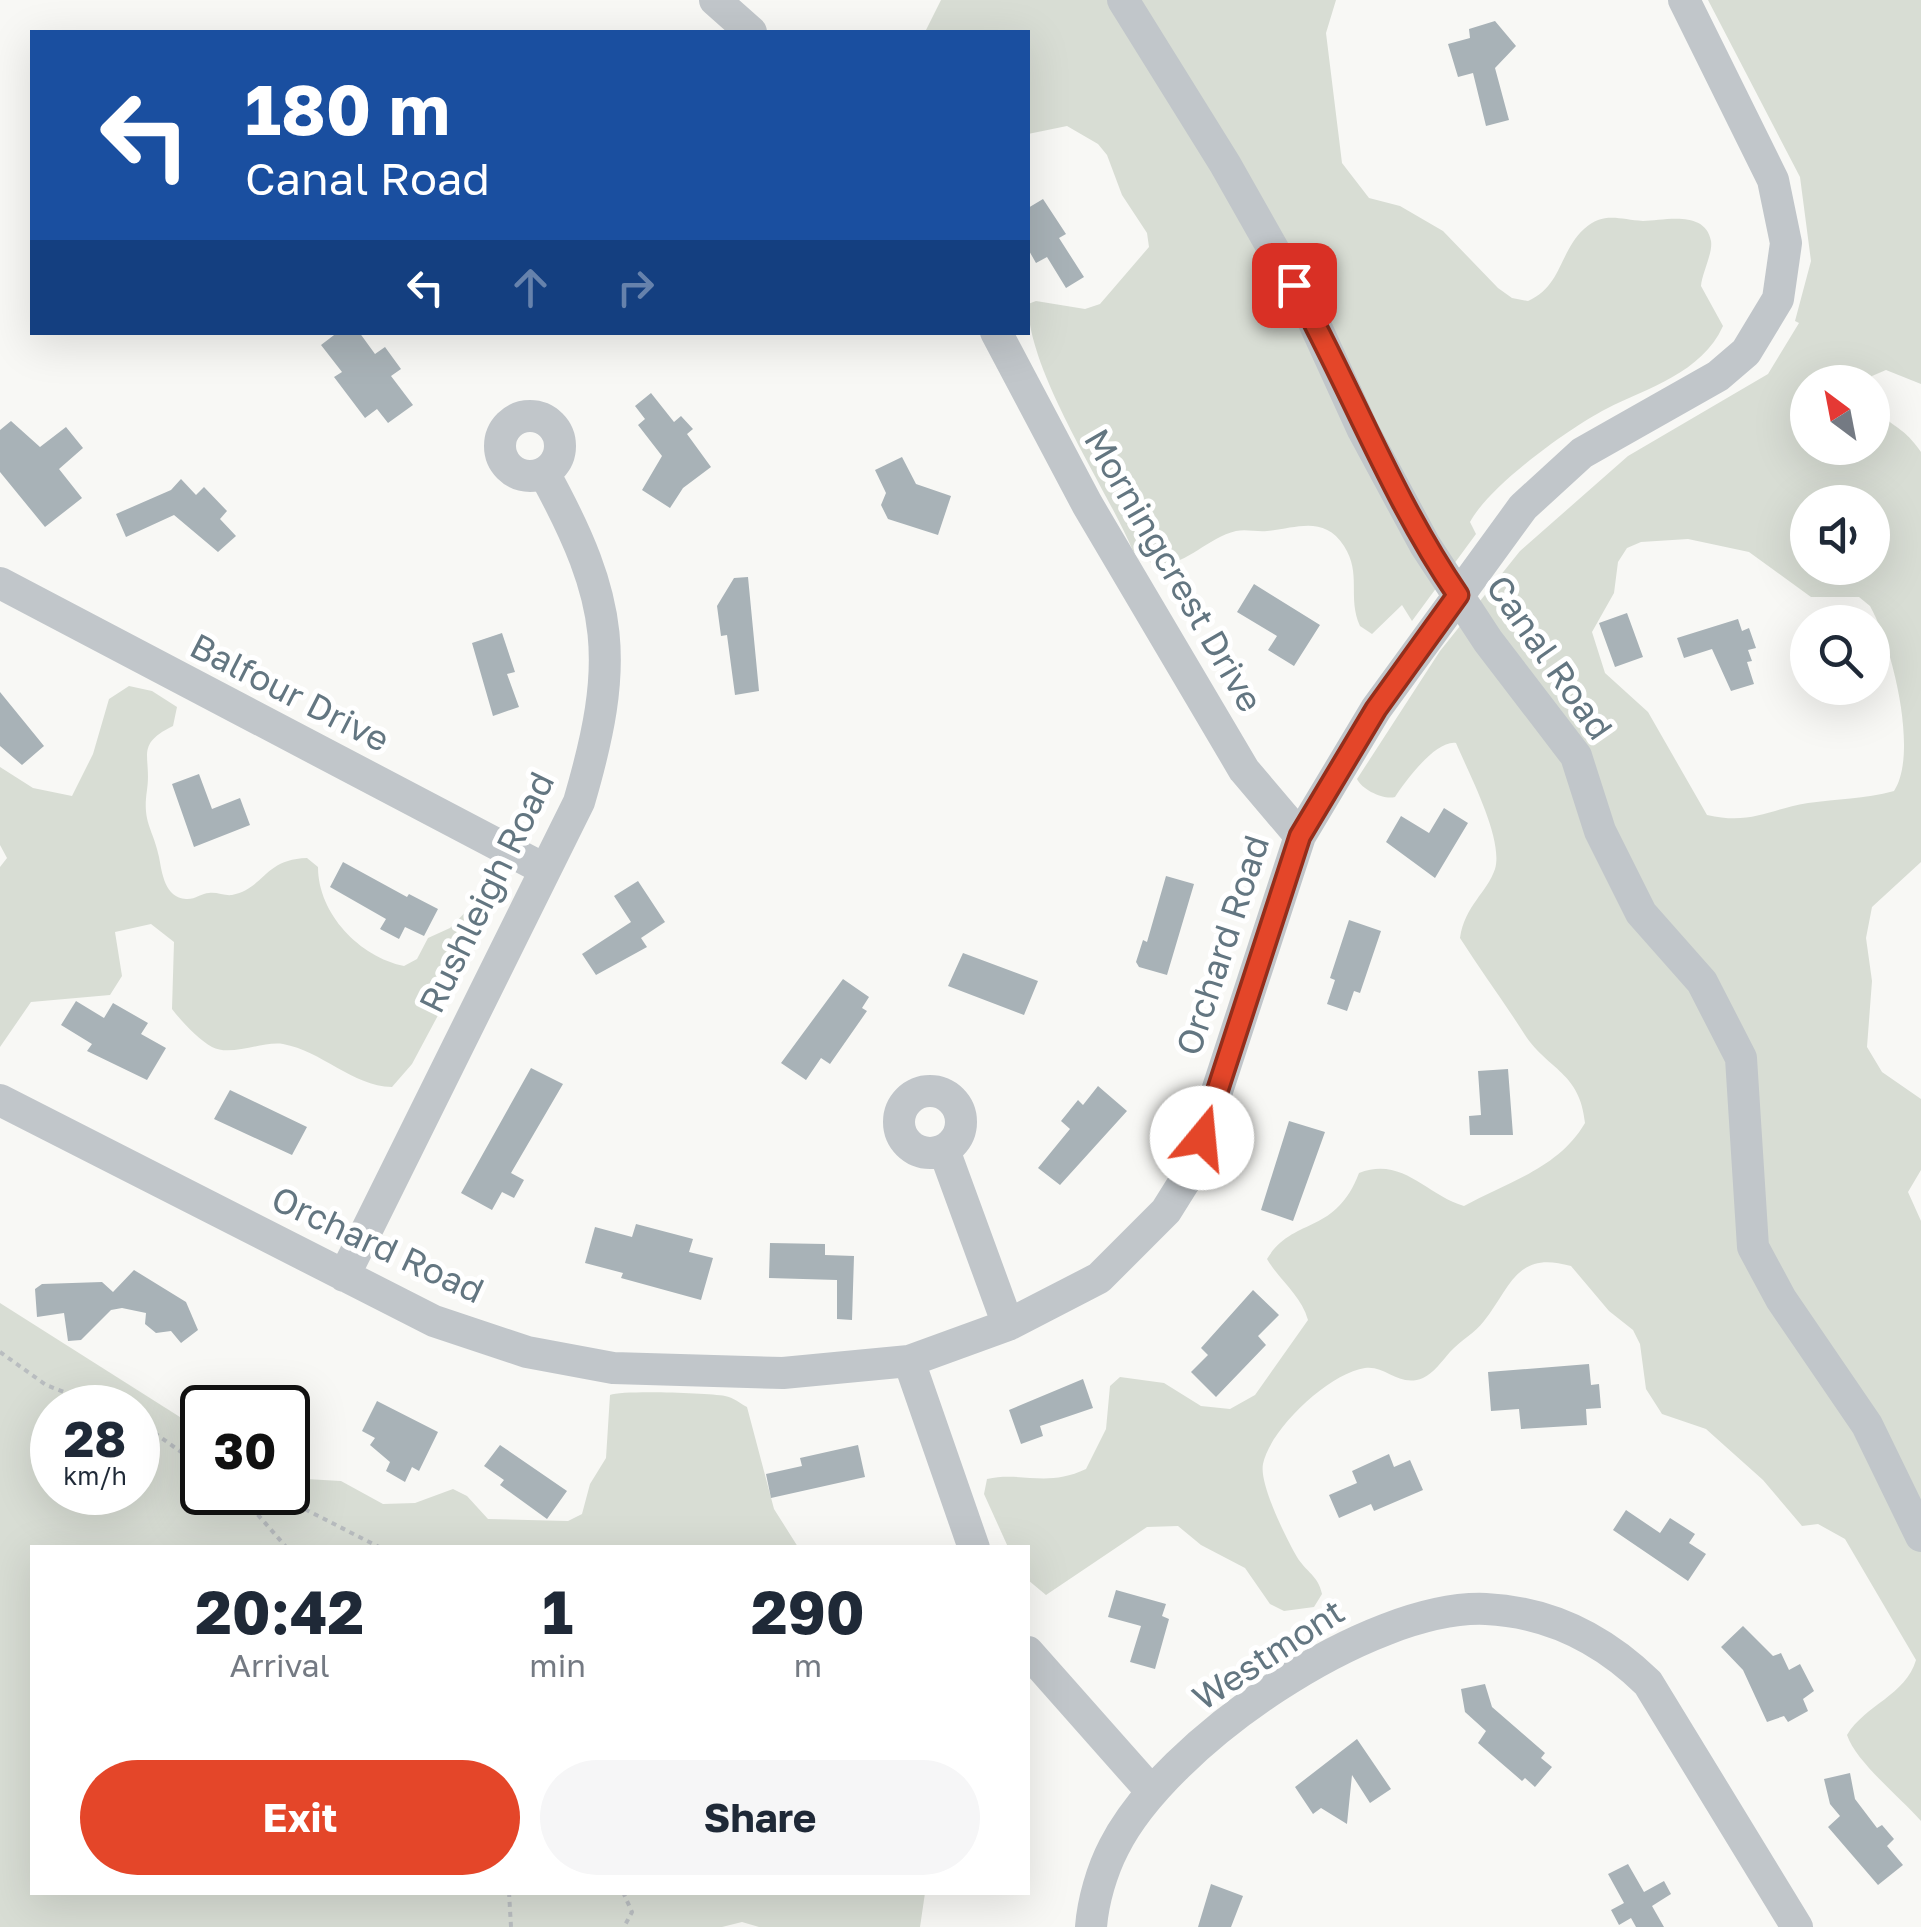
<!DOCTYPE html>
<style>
body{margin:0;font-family:"Golos Text",sans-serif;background:#f6f6f7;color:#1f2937;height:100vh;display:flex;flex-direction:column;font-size:38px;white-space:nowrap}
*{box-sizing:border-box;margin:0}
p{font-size:32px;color:#747a83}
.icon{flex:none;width:55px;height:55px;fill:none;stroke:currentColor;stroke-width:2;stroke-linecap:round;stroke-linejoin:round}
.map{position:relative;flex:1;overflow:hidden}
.side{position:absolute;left:30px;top:1545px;width:1000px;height:350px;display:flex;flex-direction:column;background:#fff;border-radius:0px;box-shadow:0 10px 40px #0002}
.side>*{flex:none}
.top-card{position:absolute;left:30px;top:30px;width:1000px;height:305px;border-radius:0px;box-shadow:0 10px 40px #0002;background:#1a4fa0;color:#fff;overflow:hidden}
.needle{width:65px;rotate:328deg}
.tools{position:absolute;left:1790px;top:365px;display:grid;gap:20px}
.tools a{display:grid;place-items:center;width:100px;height:100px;border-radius:50%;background:#fff;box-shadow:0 10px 40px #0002;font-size:50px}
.speed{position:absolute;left:30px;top:1385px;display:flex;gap:20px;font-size:50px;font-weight:700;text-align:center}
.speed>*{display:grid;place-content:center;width:130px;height:130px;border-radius:50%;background:#fff;box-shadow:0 10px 40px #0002;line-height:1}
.speed small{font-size:25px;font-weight:400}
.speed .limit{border:5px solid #111;border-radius:15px;background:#fff;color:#111}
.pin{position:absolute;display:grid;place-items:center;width:85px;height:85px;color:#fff;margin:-42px;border-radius:20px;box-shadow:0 5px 15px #0006}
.me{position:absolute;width:110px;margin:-55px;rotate:17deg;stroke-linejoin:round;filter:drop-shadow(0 0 8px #0008)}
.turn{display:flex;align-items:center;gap:35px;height:210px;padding:0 50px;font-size:45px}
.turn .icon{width:130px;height:130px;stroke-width:2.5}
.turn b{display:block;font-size:70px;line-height:85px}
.lanes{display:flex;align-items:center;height:95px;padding:0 50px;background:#0003;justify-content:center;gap:50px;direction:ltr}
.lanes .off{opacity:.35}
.eta{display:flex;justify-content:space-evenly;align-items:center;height:170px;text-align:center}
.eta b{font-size:60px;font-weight:700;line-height:70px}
.primary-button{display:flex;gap:20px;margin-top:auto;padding:20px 50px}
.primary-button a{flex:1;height:115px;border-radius:60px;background:#e44629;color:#fff;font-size:40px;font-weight:700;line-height:115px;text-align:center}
.primary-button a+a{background:#f6f6f7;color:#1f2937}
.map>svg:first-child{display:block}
</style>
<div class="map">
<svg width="1921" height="1927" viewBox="0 0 1921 1927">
<rect width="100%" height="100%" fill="#f8f8f5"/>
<path fill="#d8ddd4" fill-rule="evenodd" d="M941,0H1336L1326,33L1342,163L1369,198L1400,206L1443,231L1498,288L1512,298L1528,301C1562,286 1559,252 1584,229C1604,211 1620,220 1643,221C1663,221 1705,209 1711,241C1713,253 1702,273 1701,286L1723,326C1702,373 1647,388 1606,409C1569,428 1489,486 1470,522L1476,534L1412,621L1402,605L1372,634L1360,626C1347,597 1362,574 1344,546C1324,515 1297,528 1267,531C1257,532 1246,529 1236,531C1198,540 1171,587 1133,551C1105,485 1028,372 1028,304L1036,301L1085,309L1100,304L1149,247L1147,233L1122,195L1107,155L1098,144L1067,126L1028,134V32H925Z
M1708,0H1921V384L1886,370L1872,376C1877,433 1896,414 1921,452V862L1872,907L1866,938L1872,981L1867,1047L1882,1072L1921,1099V1170L1908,1192L1921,1221V1821C1900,1797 1856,1762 1847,1735C1865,1705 1906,1695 1916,1660L1845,1539L1818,1524L1802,1526L1763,1480L1706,1429L1662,1414L1646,1389L1640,1344L1633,1330L1609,1311L1571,1266C1516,1250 1511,1287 1484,1321C1475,1333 1461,1340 1450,1352C1442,1361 1434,1373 1423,1378C1399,1388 1386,1365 1365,1368C1329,1373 1270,1429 1263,1464C1259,1484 1286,1538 1297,1557C1306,1572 1318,1575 1322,1594L1314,1607L1284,1611L1270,1604L1245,1568L1201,1545L1178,1526L1147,1527L1046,1595L1028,1580V1548L1008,1547L984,1494L987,1479C1021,1471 1046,1488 1086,1469L1106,1429L1110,1386L1120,1377L1164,1383L1201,1406L1230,1409L1255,1395L1308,1320C1301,1295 1280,1281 1267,1259C1293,1216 1335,1236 1359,1173C1403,1156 1426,1195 1464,1206C1508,1182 1559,1168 1585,1123C1580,1072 1548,1070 1525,1035C1504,1002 1481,971 1460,938C1465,905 1487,893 1495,869C1504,839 1468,772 1456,743C1436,740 1406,780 1395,797C1384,800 1362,790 1357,779L1440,651L1520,551L1628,456L1768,374L1799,323L1795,321L1811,261L1800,177ZM1808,382H1872V448H1808ZM1808,502H1872V568H1808ZM1688,539L1749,552L1811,597H1859L1870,606C1892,645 1919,753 1894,791C1864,799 1837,799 1808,803C1767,810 1751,825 1707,815L1648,712L1605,673L1592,632L1614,593L1618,562L1627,548L1641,542Z
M129,686L152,691L177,707L173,726C134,745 152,756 147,790C142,823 153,828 159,857C162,873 165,898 186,899C194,900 202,893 209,893C217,892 225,896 232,895C264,889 264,859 307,858L318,867C318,914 360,957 404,966L417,959L428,938L450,928L478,899L493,897L490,918L412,1064L392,1087C352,1086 322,1051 283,1044C261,1041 231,1057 212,1047C199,1040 182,1022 172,1009L174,942L151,924L115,932L122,976L110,995L31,1002L0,1047V867L7,858L0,845V767L33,788L72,796L93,754L109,699Z
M0,1303L202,1431V1492H288V1478L341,1481L383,1504L415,1503L453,1489L467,1496L488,1519L568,1521L582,1514L590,1484L606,1458L610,1395C623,1390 708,1393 725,1396C733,1397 741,1404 747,1407L774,1509L798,1547L32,1548V1892L925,1893L920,1927H759L742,1922L722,1927H0ZM52,1408H138V1492H52Z"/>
<path fill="#a8b2b7" d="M1495,21L1516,46L1495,68L1509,120L1486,126L1473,73L1458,77L1448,44L1470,38L1469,29Z
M1043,199L1066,234L1059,238L1084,277L1066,288L1047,257L1036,263L1028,249V208Z
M338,332H359L375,354L385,347L401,369L391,376L413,405L388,423L377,409L365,418L334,377L342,372L321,345Z
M651,393L674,422L681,416L693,429L687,434L711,467L683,488L670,508L642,490L662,456L638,425L645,419L635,406Z
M11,421L40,447L66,427L83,448L59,469L82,498L45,527L0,472V430Z
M902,457L916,484L951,496L938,535L888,519L881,505L886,493L875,470Z
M181,479L196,495L204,487L227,511L220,519L236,536L218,552L174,515L126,537L116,514L171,490Z
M748,577L759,691L735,695L727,635L721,636L717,606L734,578Z
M1254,584L1320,625L1294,666L1268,650L1277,636L1237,612Z
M1627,613L1643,657L1615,667L1599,623Z
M1738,619L1742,631L1749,628L1756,648L1748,650L1752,661L1747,662L1754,684L1731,691L1712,649L1684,658L1677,638Z
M502,633L515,672L507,674L519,707L493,716L472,643Z
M0,692L44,746L22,765L0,746Z
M199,774L212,809L240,798L250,825L194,847L172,784Z
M1444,808L1468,823L1435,878L1386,842L1401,816L1429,833Z
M343,862L407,897L409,894L438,909L424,936L405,927L399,939L380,929L386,919L330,887Z
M1166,876L1194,884L1167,975L1139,967L1136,962L1143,940L1147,942Z
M638,881L665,922L641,938L647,947L596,975L582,954L631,922L614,896Z
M1349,920L1381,931L1360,993L1354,991L1347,1011L1327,1004L1335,980L1330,978Z
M963,953L1038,981L1024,1015L948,986Z
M843,979L869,997L862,1008L867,1011L830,1064L821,1058L806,1080L781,1063Z
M76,1001L104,1018L113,1003L148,1023L141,1034L166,1048L147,1080L87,1051L92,1044L61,1025Z
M531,1068L563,1084L511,1173L524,1180L514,1198L502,1192L492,1210L461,1193Z
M1508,1069L1513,1135H1470L1469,1116L1481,1115L1478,1071Z
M1098,1086L1127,1111L1060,1185L1038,1168L1070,1129L1061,1121L1078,1100L1083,1105Z
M230,1090L307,1127L292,1155L214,1119Z
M1289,1121L1325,1132L1293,1221L1261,1210Z
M636,1224L693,1239L689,1252L713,1258L701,1300L621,1278L623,1273L585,1263L595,1227L632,1237Z
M770,1243L825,1244V1255L854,1256L852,1320L837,1319V1280L769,1278Z
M134,1270L186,1302L198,1330L181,1343L171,1331L156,1333L145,1324L146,1313L122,1308L111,1310L81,1340L68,1341L64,1313L37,1317L35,1289L42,1284L102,1282L113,1292Z
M1253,1290L1279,1315L1258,1336L1266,1345L1216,1397L1191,1372L1208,1355L1201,1348Z
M1589,1364L1591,1385L1599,1384L1601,1408L1586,1409L1587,1425L1521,1429L1519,1409L1491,1411L1488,1372Z
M1083,1379L1093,1408L1040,1426L1043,1436L1021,1444L1009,1410Z
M377,1401L438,1432L419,1471L412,1467L405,1482L386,1471L390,1462L370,1445L375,1438L362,1431Z
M500,1445L567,1491L547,1519L500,1485L504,1480L484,1466Z
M858,1445L865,1477L771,1498L766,1474L802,1466L800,1458Z
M1389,1454L1394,1467L1410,1460L1423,1490L1374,1511L1371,1504L1339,1518L1329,1495L1357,1483L1352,1471Z
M1626,1510L1660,1533L1670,1518L1695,1534L1689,1543L1706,1554L1688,1581L1613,1530Z
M1116,1590L1166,1604L1162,1616L1169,1619L1155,1669L1130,1662L1141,1626L1108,1617Z
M1743,1626L1773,1656L1781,1653L1789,1670L1800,1664L1814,1691L1803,1699L1808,1711L1788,1722L1784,1716L1767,1722L1743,1670L1721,1647Z
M1485,1684L1492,1707L1545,1753L1541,1758L1552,1767L1535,1787L1525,1778L1522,1781L1478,1743L1486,1731L1465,1712L1461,1689Z
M1357,1739L1391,1789L1370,1803L1352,1775L1347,1824L1321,1808L1313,1814L1295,1787Z
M1850,1773L1855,1799L1877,1828L1882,1825L1894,1839L1887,1846L1903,1865L1878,1885L1828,1827L1840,1816L1830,1804L1824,1779Z
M1628,1864L1644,1892L1664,1881L1671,1894L1652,1906L1664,1927H1636L1631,1918L1619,1925L1611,1910L1624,1903L1608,1874Z
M1211,1884L1243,1896L1231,1927H1198Z"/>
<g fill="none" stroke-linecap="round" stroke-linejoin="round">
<path stroke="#b9bdc0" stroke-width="4" stroke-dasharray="5 5" stroke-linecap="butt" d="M0,1352L46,1385L105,1408
M138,1421L202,1467
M238,1492L287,1548
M247,1499L289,1501L381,1548
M509,1892L511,1927
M623,1892L632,1912L624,1927"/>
<path stroke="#c1c6ca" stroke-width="32" d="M715,0L751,32
M1123,0L1225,164L1311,316L1363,430L1425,545L1488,641L1576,756L1600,831L1641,913L1702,982L1741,1058L1753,1247L1781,1299L1867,1425L1921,1536
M996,332L1087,504L1244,770L1300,836
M500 446a30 30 0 1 1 60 0a30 30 0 1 1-60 0Z
M0,583L544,869
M899 1122a31 31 0 1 1 62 0a31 31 0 1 1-62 0Z
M0,1100L434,1321L527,1352L613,1368L783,1373L909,1361L1008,1325L1099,1278L1166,1211L1191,1171L1300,836L1376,709L1523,507L1582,453L1718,376L1746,352L1778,299L1786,243L1773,180L1684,0
M944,1150L1008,1325
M344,1276L579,802C620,662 615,602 544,473
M909,1361L974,1548
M1028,1652L1152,1792
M1091,1927C1093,1901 1102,1870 1114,1847C1166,1743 1369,1604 1486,1609C1550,1612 1604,1640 1648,1683L1797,1927"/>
</g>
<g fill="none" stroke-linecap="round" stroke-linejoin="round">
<defs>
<path id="route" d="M1202,1138L1300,836L1376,709L1458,595C1391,497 1351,388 1294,285"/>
</defs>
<use href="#route" stroke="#942e1b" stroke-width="25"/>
<use href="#route" stroke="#e44629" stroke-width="18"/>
</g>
<g text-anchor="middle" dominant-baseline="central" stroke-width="10" stroke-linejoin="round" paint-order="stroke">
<g font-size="35" fill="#637681" stroke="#fff">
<text transform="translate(1174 570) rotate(60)">Morningcrest Drive</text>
<text transform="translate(1550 657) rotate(55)">Canal Road</text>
<text transform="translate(290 692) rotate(27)">Balfour Drive</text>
<text transform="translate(486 892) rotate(-64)">Rushleigh Road</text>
<text transform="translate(1222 945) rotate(-72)">Orchard Road</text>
<text transform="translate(378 1244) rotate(25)">Orchard Road</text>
<text transform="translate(1268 1654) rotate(-33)">Westmont</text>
</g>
</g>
</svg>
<div class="tools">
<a><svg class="needle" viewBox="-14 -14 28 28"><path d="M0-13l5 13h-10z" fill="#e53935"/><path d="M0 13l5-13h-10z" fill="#747a83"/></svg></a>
<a><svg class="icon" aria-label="sound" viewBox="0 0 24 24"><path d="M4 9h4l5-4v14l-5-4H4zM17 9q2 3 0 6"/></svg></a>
<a><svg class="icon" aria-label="search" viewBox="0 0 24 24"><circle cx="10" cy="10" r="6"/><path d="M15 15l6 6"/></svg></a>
</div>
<div class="speed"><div>28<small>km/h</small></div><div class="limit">30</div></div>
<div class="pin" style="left:1294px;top:285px;background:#d93025"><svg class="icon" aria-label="arrive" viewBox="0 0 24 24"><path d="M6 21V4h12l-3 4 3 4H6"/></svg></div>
<svg class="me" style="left:1202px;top:1138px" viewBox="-20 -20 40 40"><circle r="19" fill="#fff"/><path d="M0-13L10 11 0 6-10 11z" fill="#e44629"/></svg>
<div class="top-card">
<div class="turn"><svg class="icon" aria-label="left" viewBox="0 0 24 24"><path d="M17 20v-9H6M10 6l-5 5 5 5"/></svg><div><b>180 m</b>Canal Road</div></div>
<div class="lanes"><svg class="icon" aria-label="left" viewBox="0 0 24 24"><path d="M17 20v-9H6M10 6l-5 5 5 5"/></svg><svg class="icon off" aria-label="ahead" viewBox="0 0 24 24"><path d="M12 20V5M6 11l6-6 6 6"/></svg><svg class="icon off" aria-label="right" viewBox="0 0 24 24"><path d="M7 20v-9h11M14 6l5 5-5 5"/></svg></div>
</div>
<section class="side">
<div class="eta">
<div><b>20:42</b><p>Arrival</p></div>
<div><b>1</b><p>min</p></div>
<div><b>290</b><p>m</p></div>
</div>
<div class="primary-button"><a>Exit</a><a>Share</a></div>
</section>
</div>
